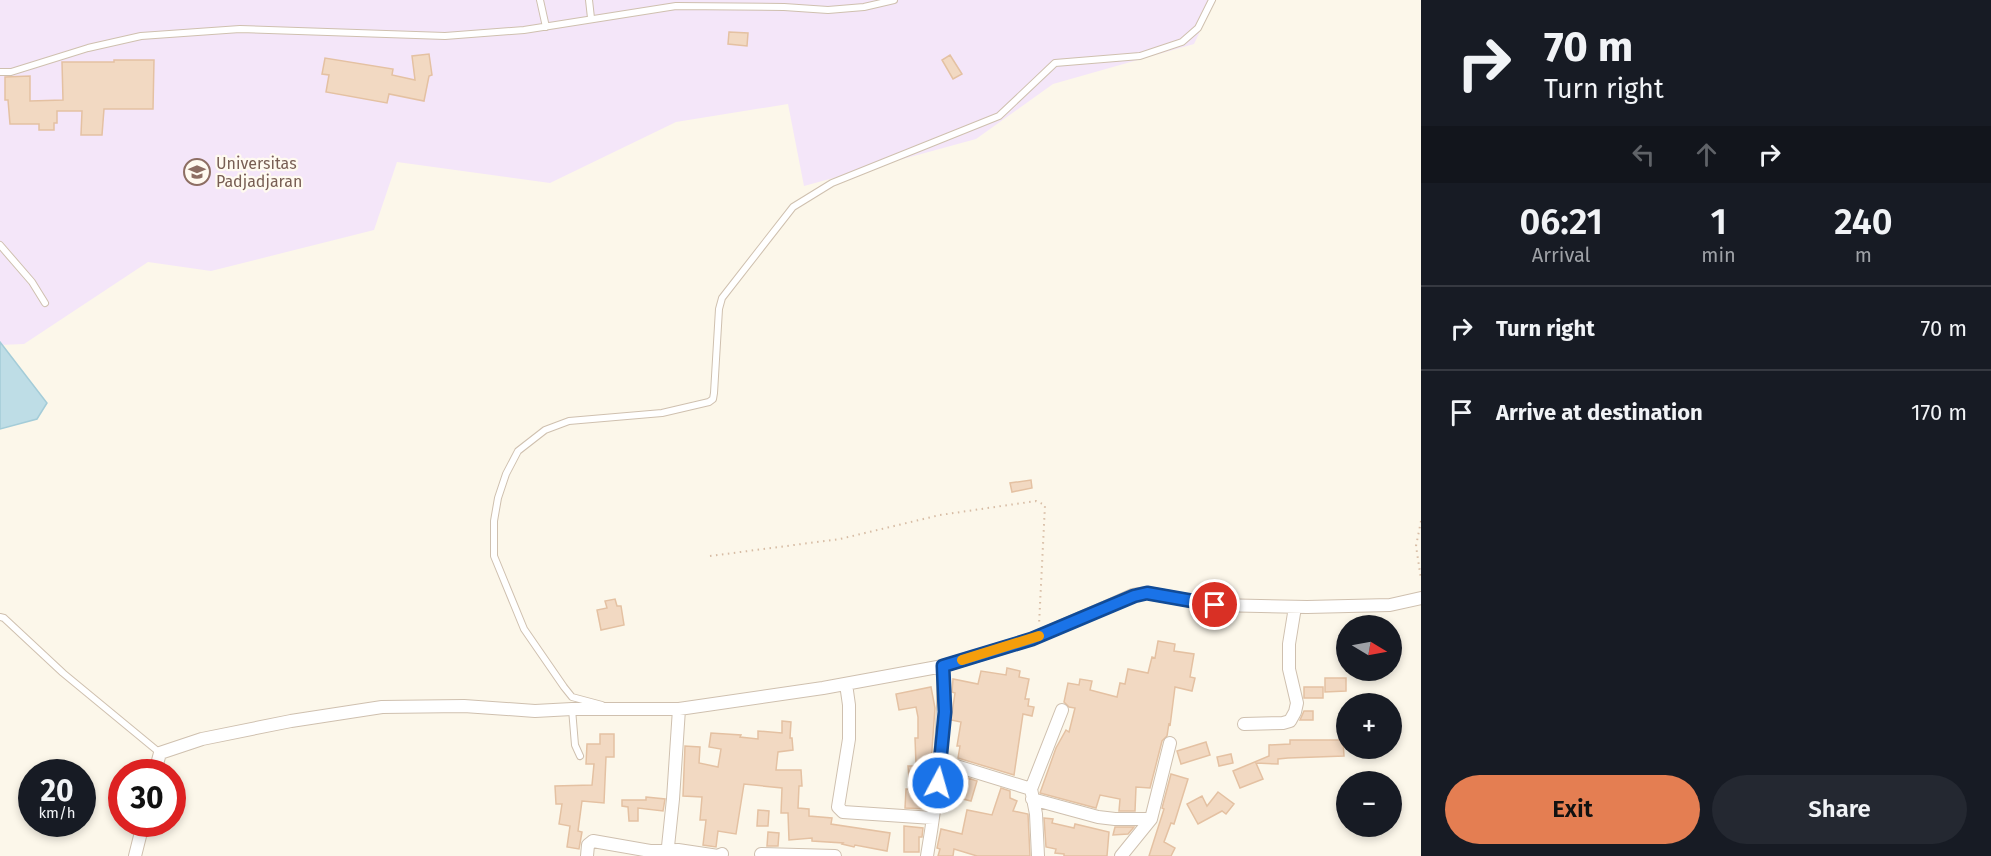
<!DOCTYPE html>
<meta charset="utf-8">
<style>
body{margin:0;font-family:"Fira Sans",sans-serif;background:#242831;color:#f1f3f6;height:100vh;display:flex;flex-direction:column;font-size:22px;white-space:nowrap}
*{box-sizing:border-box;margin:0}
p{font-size:20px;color:#9ea1a6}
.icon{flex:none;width:33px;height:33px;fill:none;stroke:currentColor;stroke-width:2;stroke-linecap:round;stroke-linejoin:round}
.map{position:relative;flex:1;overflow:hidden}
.details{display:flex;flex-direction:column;background:#171b24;width:570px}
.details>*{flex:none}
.banner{background:#171b24;color:#f1f3f6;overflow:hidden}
.needle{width:39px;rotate:100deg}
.tools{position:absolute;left:1336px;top:615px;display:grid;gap:12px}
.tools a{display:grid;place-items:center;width:66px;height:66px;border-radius:50%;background:#171b24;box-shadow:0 3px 9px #0003;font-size:30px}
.speed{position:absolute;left:18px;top:759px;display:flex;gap:12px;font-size:30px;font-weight:700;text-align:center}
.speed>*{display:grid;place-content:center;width:78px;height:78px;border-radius:50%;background:#171b24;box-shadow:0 3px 9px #0003;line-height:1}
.speed small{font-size:15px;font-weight:400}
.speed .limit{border:9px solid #d22;background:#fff;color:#111}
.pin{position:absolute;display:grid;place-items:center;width:51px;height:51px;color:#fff;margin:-26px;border:3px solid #fff;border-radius:50%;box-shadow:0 2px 6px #0007}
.me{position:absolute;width:66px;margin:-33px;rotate:6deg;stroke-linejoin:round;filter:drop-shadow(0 0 4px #0008)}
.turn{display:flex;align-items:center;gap:21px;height:126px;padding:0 24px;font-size:27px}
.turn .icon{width:78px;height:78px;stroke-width:2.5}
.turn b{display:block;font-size:42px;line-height:51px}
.lanes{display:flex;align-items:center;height:57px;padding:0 24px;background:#0003;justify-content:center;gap:30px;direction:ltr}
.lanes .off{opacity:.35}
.eta{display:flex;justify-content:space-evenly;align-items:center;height:102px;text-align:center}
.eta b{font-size:36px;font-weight:600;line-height:42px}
.button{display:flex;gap:12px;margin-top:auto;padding:12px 24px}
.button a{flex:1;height:69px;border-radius:36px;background:#e47e52;color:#111;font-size:24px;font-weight:600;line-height:69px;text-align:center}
.button a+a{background:#242831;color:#f1f3f6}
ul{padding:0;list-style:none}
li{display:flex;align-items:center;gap:18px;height:84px;padding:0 24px;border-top:2px solid #363941}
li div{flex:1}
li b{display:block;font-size:22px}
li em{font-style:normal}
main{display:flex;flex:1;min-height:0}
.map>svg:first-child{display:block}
</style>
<main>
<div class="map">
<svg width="1421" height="856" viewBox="0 0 1421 856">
<rect width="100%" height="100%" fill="#fcf7ea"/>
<path fill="#f4e6f9" d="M0,0H1215L1194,44L1053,84L976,139L804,186L788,104L676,122L550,183L397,162L374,230L211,271L148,262L24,344L0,345Z"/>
<path fill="#bedde6" stroke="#a4ccd8" stroke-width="1.5" d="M0,342L47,403L37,419L0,429Z"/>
<path fill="#f2d9c2" stroke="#e4c1a2" stroke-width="1.5" d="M729,32L748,33L747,46L728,44Z
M429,54L432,75L429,76L424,101L389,94L387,103L326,92L329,75L322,74L325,58L393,69L392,75L415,80L412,56Z
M950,55L962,74L953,79L942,60Z
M114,60H154L153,109H104L102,135H81L82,111H57V123H54V130H39V124H10L8,100H5V77L30,76V101L63,100L62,62H114Z
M1031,480L1032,488L1012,492L1010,483Z
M615,599L617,606H621L624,625L601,630L597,610L607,608L605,601Z
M1158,641L1175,644L1174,651L1194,654L1190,677L1195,678L1192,691L1175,687L1170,726L1169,723L1167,736L1162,741L1150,788L1136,787L1135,811H1119L1120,799L1100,795L1096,808L1040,793L1056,748L1066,730L1069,732L1075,708L1069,707L1064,702L1068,683L1079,685L1080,679L1092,681L1090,690L1117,697L1120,683L1125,684L1128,669L1148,673L1152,657L1155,658Z
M1007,668L1020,671L1019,677L1029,679L1025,699H1029L1028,706L1034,707L1032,716L1023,714L1014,775L958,758L960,746H957L961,722L951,720L955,693L952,692L953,679L978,684L981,671L1006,675Z
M1325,678H1346V691L1325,692Z
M931,687L935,708L931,763L916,764L915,738H918V717L916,707L899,710L896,694Z
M1304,687H1323V698H1304Z
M1304,711H1313V720H1300Z
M782,721L791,722L790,738H792L793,750L778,752L776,770H801L802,786H799L798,808L809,809V816L832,818L831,824L890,833L887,851L855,845L854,847L842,844L843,843L812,841V838L789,840L788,813H781L782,788L744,784L736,834L718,831L716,847L703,845L706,820H700L702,797L683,796L685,746L700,747L699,763L718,767L721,749L709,747L711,733L741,735L740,737L758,739V731L782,733Z
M600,734H614V757H606L604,803L582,801L578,831L582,832L579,849L567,847L570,826L559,824L562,804H556L555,786L592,785L594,764H586L587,744H600Z
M1290,740H1343L1344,756L1288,758L1278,759V764L1256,763L1263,779L1240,788L1233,771L1269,756V745L1290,744Z
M1206,742L1210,755L1181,764L1177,751Z
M1231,754L1233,763L1219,766L1217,757Z
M908,766H921L922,789L929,790L926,809L905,808L906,789H910Z
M1171,774L1188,779L1174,824L1171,823L1164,842L1175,848L1171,856H1149L1164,809L1162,808Z
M968,778L977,781L971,801L951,796L955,780L967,783Z
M1001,788L1010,791V798L1017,801L1013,811L1028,814L1030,856H977L954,849L953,856H938L940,849L937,848L941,829L962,834L967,810L992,815Z
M1218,792L1234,804L1226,814L1222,811L1198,824L1187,804L1202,796L1207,806Z
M646,797L665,799L663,811L638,808V821H629L628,807L622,806V800H646Z
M758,810L769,811L768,826H757Z
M1044,818L1053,819L1052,823L1074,828L1075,824L1109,832L1107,856H1064V854L1055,853L1056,849L1046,847Z
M904,826L923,828L922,837H919V852H904Z
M1115,827H1134L1128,834L1113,835Z
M768,832L779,833L778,846H767Z"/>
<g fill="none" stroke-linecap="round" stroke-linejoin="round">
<defs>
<path id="lane" d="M540,0L546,27
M589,0L591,18
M0,72H11L88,48L141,36L240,29L445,36L524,30L676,6L784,7L828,10L864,7L894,0
M0,245L32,282L45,303
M0,617L4,618L63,673L160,753
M602,705L572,697L564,687L524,629L494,556V521L498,498L506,474L518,451L545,430L569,421L662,413L709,402L713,399L714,393L719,309L722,298L793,207L832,183L999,116L1055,63L1140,56L1182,42L1198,28L1212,0
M572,709L575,745L580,756"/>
<path id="street" d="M846,684L849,705V739L838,807L843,812L933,818
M1244,724L1283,723L1290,721L1295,712L1297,703L1289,669V644L1295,607
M940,761L1031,789
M155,772L160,753L202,739L291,721L382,707L464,706L535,711L572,709H679L823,688L943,666L1032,639L1113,604L1133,595L1147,593L1215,605L1307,607L1390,605L1421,598
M1032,799L1098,817L1115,819H1151
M761,854L835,856
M135,856L143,824
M587,856L588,845L593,841L650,851L678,850L718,856L722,854
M667,856L673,799L679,709
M927,856C938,792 945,731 943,666
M1038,856L1036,814L1031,789L1062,710
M1121,856L1151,819L1170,743"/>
</defs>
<use href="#lane" stroke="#cfc0af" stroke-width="8"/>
<use href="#street" stroke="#cfc0af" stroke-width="14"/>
<path stroke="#d7bca4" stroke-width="2" stroke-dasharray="1.5 4.5" stroke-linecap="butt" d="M1421,521L1416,546L1421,579
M710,556L840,539L940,515L1036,501L1045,505L1039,625"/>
<use href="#lane" stroke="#fff" stroke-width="6"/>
<use href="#street" stroke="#fff" stroke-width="12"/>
</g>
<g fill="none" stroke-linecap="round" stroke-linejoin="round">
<defs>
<path id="route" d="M938,783L945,712L943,666L1032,639L1134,596L1147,593L1215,605"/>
</defs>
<use href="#route" stroke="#114b97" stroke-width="15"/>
<use href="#route" stroke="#1a73e8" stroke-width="10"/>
<path stroke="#f59e0b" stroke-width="10" d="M962,660L1039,636"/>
</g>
<defs>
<symbol id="university-ring" viewBox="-11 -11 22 22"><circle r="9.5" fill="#fffaf0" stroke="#8d6e63" stroke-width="1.5"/><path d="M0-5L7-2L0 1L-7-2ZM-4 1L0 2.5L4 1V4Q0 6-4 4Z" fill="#8d6e63"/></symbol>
</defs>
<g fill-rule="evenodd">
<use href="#university-ring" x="182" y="157" width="30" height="30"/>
</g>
<g text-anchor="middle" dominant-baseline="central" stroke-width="4.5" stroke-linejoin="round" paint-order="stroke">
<g font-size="16" fill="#785e54" stroke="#fffaf0" text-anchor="start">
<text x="216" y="163">Universitas<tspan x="216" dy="18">Padjadjaran</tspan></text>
</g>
</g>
</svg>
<div class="tools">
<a><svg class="needle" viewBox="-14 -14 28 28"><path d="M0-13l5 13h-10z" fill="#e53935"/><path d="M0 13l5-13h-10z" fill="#9ea1a6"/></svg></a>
<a>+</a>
<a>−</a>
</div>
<div class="speed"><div>20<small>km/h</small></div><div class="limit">30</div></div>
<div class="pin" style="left:1215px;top:605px;background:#d93025"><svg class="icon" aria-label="arrive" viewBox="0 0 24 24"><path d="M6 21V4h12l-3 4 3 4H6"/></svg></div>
<svg class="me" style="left:938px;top:783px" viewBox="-20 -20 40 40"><circle r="17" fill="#1a73e8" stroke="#fff" stroke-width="3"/><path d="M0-11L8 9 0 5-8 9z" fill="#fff"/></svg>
</div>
<section class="details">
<div class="banner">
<div class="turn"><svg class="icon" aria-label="right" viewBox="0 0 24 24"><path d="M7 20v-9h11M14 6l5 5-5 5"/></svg><div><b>70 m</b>Turn right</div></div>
<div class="lanes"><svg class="icon off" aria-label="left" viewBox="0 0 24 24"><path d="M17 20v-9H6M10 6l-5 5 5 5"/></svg><svg class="icon off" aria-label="ahead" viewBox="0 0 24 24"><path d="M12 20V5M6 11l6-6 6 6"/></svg><svg class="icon" aria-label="right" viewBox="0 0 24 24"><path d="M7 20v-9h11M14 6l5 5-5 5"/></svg></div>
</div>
<div class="eta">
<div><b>06:21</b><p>Arrival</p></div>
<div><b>1</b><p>min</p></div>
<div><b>240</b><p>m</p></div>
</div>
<ul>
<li><svg class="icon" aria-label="right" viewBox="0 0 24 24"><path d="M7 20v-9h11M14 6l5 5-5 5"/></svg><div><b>Turn right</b></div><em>70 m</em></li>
<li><svg class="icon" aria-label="arrive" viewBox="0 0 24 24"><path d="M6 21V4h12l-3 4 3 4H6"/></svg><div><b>Arrive at destination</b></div><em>170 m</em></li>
</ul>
<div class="button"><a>Exit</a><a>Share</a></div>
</section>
</main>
